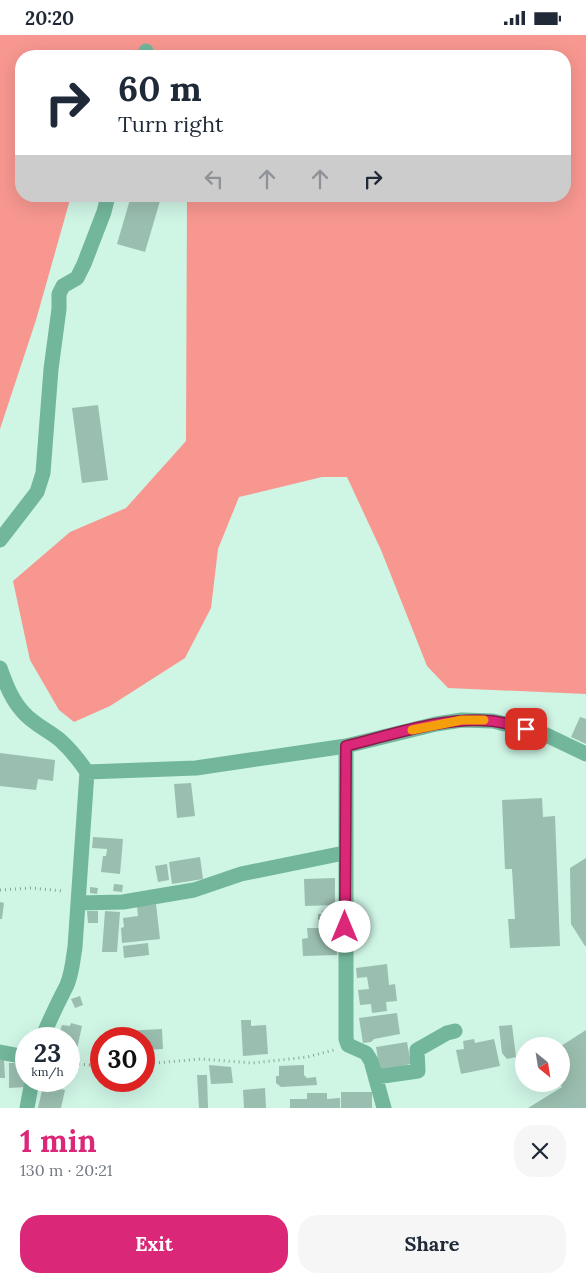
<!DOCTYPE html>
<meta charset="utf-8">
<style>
body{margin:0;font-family:Lora,serif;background:#f6f6f7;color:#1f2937;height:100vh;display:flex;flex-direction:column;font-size:19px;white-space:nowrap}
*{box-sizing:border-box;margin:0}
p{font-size:16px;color:#747a83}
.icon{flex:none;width:28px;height:28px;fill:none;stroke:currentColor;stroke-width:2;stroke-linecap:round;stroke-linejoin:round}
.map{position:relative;height:1073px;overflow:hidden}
.panel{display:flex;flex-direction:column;background:#fff;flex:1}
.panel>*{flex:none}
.guide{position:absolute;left:15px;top:15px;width:556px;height:152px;border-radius:20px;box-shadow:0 5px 20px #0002;background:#fff;color:#1f2937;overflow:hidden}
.needle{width:32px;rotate:150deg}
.tools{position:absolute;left:515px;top:1002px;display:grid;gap:10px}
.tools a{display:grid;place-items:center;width:55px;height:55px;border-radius:50%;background:#fff;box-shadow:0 5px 20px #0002;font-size:25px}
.speed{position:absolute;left:15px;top:992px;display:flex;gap:10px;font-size:25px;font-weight:700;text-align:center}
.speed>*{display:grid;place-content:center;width:65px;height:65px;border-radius:50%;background:#fff;box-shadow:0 5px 20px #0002;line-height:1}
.speed small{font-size:12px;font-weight:400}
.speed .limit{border:8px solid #d22;background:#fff;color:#111}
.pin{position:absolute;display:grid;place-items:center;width:42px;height:42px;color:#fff;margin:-21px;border-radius:10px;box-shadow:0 2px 8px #0006}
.me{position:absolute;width:55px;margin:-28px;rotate:0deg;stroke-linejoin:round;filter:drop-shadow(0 0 4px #0008)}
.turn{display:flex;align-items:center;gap:18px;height:105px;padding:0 20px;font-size:22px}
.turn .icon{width:65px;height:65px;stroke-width:2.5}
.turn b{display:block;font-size:35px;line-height:42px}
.lanes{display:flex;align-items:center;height:48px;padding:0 20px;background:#0003;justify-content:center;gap:25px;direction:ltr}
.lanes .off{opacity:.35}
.round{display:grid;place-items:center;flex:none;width:52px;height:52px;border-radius:20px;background:#f6f6f7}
.head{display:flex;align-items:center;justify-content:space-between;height:85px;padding:0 20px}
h1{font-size:30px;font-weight:800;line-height:38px;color:#db2777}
.primary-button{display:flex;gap:10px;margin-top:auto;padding:10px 20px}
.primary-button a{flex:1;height:58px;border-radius:20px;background:#db2777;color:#fff;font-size:20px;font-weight:800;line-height:58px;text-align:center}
.primary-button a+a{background:#f6f6f7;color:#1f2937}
.status{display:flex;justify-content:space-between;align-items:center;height:35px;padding:0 25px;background:#fff;direction:ltr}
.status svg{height:14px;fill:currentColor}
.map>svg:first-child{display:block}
</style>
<div class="status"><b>20:20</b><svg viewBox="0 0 49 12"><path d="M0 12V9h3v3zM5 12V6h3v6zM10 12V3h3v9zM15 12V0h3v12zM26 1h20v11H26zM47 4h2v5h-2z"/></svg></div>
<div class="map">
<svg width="586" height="1073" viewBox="0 0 586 1073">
<rect width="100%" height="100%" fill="#cff5e5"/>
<path fill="#f79790" d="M0,0H586V659L448,653L427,631L381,515L347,442H322L239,462L218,514L211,573L185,623L110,671L74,687L59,675L30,625L13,546L70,497L126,473L186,406L187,161H565V21H21V161H71L36,285L0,394Z"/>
<path fill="#9abeaf" d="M131,161H143L160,166L145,217L117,209Z
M98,370L108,445L82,448L72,373Z
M580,682L586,684V709L571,702Z
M0,718L55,725L53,746L38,744L36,755L0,751Z
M191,748L195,781L177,783L174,749Z
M542,763L543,782L555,781L560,911L510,913L508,884H515L512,834H505L502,765Z
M93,802L123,804L120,839L101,837L103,821H106L107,814L92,813Z
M200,822L203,844L172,849L169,827Z
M586,823V911H585L571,889L570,833Z
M167,829L169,845L158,847L155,831Z
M335,843V870L305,871L304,844Z
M114,849L123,850L122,857L113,856Z
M90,852L98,853L97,859L90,858Z
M0,867L4,868L2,884H0Z
M156,869L160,904L122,908L121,893L124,892L123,883L138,881L137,871Z
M335,875L336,887L323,888V884L318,885V879H322V876Z
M87,876H98V888H88Z
M105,876L120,877L117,917H102Z
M307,893H324V897H337V920L303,921L302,904L308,903Z
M148,908L149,920L124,923L123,911Z
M387,929L389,950L395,949L397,966L386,967L387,976L372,978L371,969L360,970L358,955L369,954L367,942L357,943L356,933Z
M80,961L83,970L75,973L71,964Z
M397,978L400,999L374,1004L371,1007L363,1008L359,983Z
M241,985H251V991L266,990L268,1019L243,1021Z
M71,988L82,991L77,1014L73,1013L72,1018H69V1004H53L54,998L59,999L62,990L70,991Z
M512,990L516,1022L507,1024L502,1018L499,991Z
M162,994L163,1014L144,1015V1004H124L123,996Z
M586,995V1073H528L562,1052L560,1049H561V1011Z
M474,1004L475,1008L494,1004L500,1031L461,1039L456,1015L464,1014L463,1006Z
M407,1007L411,1029L380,1035L376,1012Z
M0,1025H4L5,1043H0Z
M9,1028H25V1052L9,1053Z
M209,1030L231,1032L233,1048L211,1049Z
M304,1030V1040L307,1043L316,1042L317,1050L281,1052L276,1048V1041H279V1031Z
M197,1040H207L208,1073H199Z
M47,1046L61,1049L60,1054L65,1055L61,1073H38L43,1051H46Z
M265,1053L266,1073H244L243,1055Z
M341,1057H372V1073H341Z
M307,1058H327V1064L340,1063V1073H290V1064H307Z"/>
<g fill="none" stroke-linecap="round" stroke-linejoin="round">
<path stroke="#88a599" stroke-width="3" stroke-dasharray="1 4" stroke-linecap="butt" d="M0,855L31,853L63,856
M69,1028L101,1031
M144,1029L201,1024L253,1028L307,1022L334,1015"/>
<path stroke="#72b69b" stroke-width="15" d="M145,21L146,16
M0,505L37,457L43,438L51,334L59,274V259L63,251L77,243L84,229L104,177L108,161
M0,633C6,649 11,664 23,677C33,689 48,695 60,705C71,715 79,725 87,737L196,733L346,711L436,689L462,685L493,686L542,698L586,719
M346,711V1004L348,1010L366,1018L371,1026L384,1073
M78,868L123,867L194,855L241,839L344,818
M42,1004C49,985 58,968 67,950C72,938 73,925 75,912L87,737
M0,1017L26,1022
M376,1042L418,1036L417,1015L447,998L455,996
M27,1073L32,1046"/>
</g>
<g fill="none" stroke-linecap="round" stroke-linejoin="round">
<defs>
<path id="route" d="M345,892L346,711C392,700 444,681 492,686C503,687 515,691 526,694"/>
</defs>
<use href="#route" stroke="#8e194d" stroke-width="12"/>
<use href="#route" stroke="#db2777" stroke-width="9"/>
<path stroke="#f59e0b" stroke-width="9" d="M412,695L462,685H484"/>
</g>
</svg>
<div class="tools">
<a><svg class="needle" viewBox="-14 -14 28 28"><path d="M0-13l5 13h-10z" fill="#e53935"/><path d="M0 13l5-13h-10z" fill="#747a83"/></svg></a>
</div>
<div class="speed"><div>23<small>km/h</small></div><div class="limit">30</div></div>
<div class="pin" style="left:526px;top:694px;background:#d93025"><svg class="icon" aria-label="arrive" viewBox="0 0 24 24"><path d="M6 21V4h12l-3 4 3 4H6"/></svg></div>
<svg class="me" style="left:345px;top:892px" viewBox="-20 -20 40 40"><circle r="19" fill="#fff"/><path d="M0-13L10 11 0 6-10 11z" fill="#db2777"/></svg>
<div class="guide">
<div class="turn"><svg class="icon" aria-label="right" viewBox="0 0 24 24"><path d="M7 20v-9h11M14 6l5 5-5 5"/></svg><div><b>60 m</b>Turn right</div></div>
<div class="lanes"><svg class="icon off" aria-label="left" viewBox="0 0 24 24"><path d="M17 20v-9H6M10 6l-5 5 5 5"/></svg><svg class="icon off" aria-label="ahead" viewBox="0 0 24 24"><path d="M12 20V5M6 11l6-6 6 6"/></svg><svg class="icon off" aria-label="ahead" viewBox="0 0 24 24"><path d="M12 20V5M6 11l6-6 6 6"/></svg><svg class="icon" aria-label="right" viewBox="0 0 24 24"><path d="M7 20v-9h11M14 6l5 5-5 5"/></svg></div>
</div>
</div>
<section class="panel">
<div class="head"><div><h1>1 min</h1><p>130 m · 20:21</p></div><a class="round"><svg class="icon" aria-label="close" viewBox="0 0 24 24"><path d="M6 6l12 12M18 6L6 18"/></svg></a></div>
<div class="primary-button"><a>Exit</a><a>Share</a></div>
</section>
